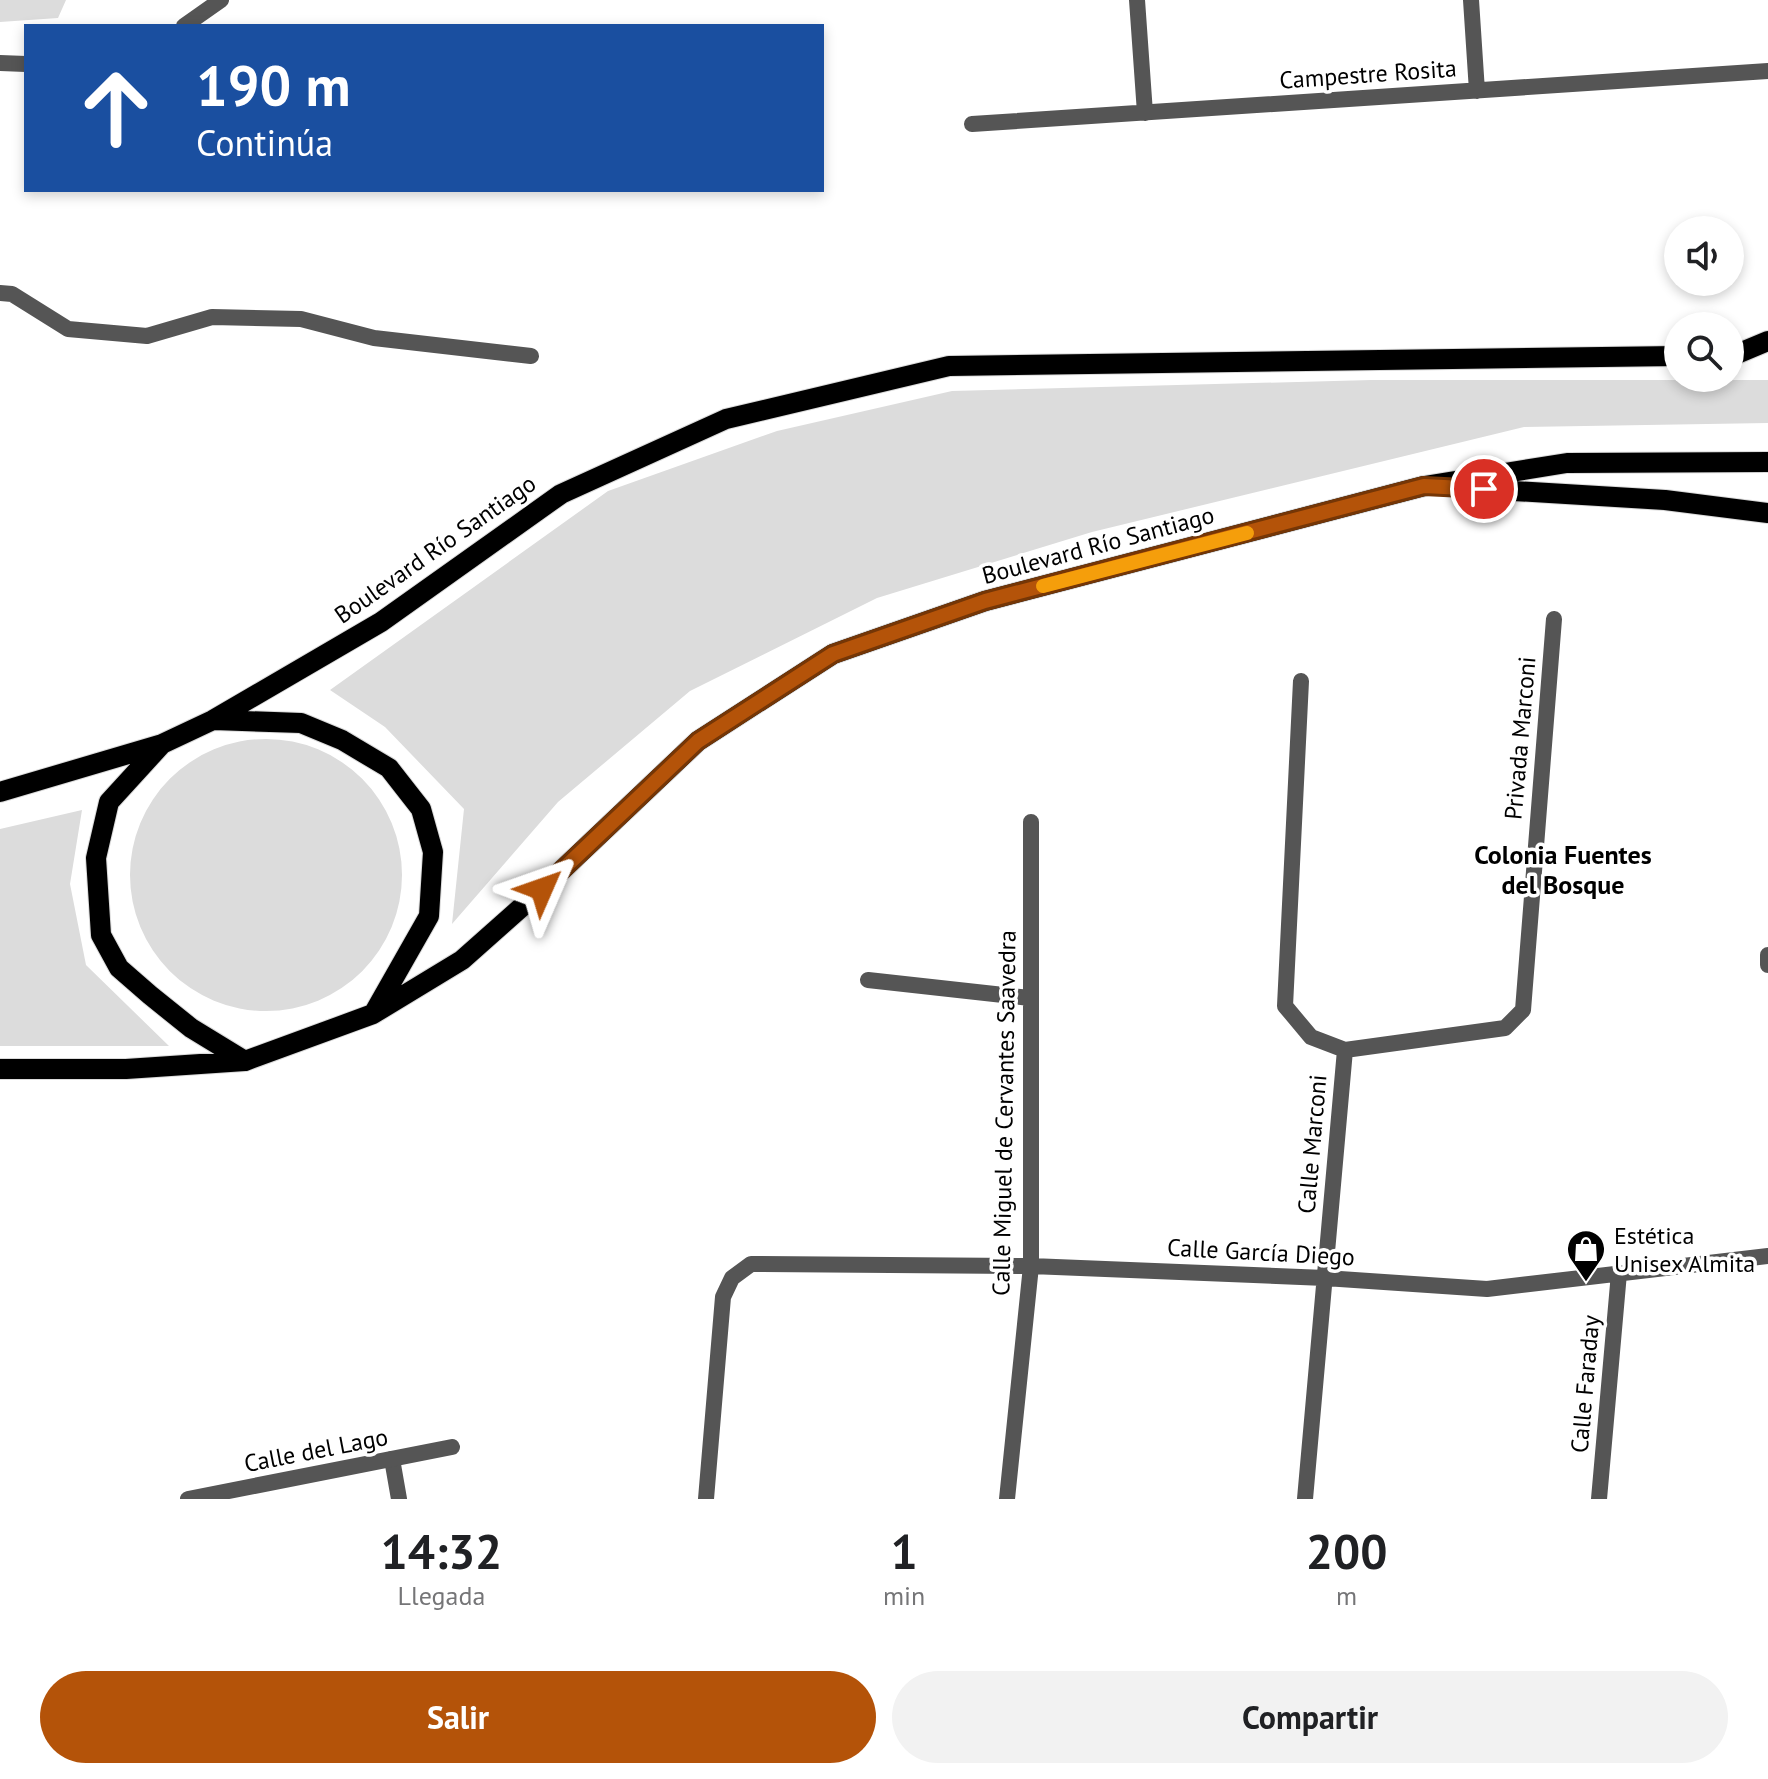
<!DOCTYPE html>
<html lang="es">
<meta charset="utf-8">
<style>
body{margin:0;font-family:"PT Sans",sans-serif;background:#f2f2f2;color:#202124;height:100vh;display:flex;flex-direction:column;font-size:30px;white-space:nowrap}
*{box-sizing:border-box;margin:0}
p{font-size:26px;color:#757577}
.icon{flex:none;width:44px;height:44px;fill:none;stroke:currentColor;stroke-width:2;stroke-linecap:round;stroke-linejoin:round}
.map{position:relative;height:1499px;overflow:hidden}
.side{display:flex;flex-direction:column;background:#fff;flex:1}
.side>*{flex:none}
.top-card{position:absolute;left:24px;top:24px;width:800px;height:168px;border-radius:0px;box-shadow:0 4px 12px #0003;background:#1a4fa0;color:#fff;overflow:hidden}
.buttons{position:absolute;left:1664px;top:216px;display:grid;gap:16px}
.buttons a{display:grid;place-items:center;width:80px;height:80px;border-radius:50%;background:#fff;box-shadow:0 4px 12px #0003;font-size:40px}
.pin{position:absolute;display:grid;place-items:center;width:68px;height:68px;color:#fff;margin:-34px;border:4px solid #fff;border-radius:50%;box-shadow:0 2px 8px #0007}
.me{position:absolute;width:88px;margin:-44px;rotate:47deg;stroke-linejoin:round;filter:drop-shadow(0 0 6px #0008)}
.turn{display:flex;align-items:center;gap:28px;height:168px;padding:0 40px;font-size:36px}
.turn .icon{width:104px;height:104px;stroke-width:2.5}
.turn b{display:block;font-size:56px;line-height:68px}
.eta{display:flex;justify-content:space-evenly;align-items:center;height:136px;text-align:center}
.eta b{font-size:48px;font-weight:700;line-height:56px}
.primary-button{display:flex;gap:16px;margin-top:auto;padding:16px 40px}
.primary-button a{flex:1;height:92px;border-radius:48px;background:#b45309;color:#fff;font-size:32px;font-weight:700;line-height:92px;text-align:center}
.primary-button a+a{background:#f2f2f2;color:#202124}
.map>svg:first-child{display:block}
</style>
<div class="map">
<svg width="1768" height="1499" viewBox="0 0 1768 1499">
<rect width="100%" height="100%" fill="#fff"/>
<path fill="#dcdcdc" d="M0,0H66L58,18L0,22Z
M1371,380H1768V423L1524,427L1092,532L877,598L690,691L558,802L452,924L464,809L385,727L330,690L608,491L777,431L952,391Z
M130 875a136 136 0 1 1 272 0a136 136 0 1 1-272 0Z
M82,810L70,884L86,965L169,1046H0V829Z"/>
<g fill="none" stroke-linecap="round" stroke-linejoin="round">
<defs>
<path id="primary" d="M1732,356L1768,341
M1464,488L1665,500L1768,513
M214,720L301,723L342,740L389,768L421,809L433,852L429,916L375,1011
M162,744L109,802L96,858L101,935L119,968L150,995L191,1028L245,1061
M0,792L162,744L213,720L381,622L561,494L726,419L949,366L1678,356
M0,1069H126L245,1061L373,1014L462,960L542,889L698,741L833,654L985,601L1424,486L1567,463L1768,462"/>
</defs>
<use href="#primary" stroke="#dbdbdb" stroke-width="22"/>
<path stroke="#555" stroke-width="16" d="M392,1459L399,1499"/>
<path stroke="#555" stroke-width="16" d="M1137,0L1145,113
M1471,0L1477,91
M184,26L221,0
M0,63L26,64
M972,124L1768,71
M0,293L12,294L68,329L147,336L212,317L301,319L374,338L531,356
M1301,681L1285,1006L1311,1037L1345,1050L1505,1028L1523,1010L1554,619
M1768,955V965
M868,980L1030,998
M188,1499L452,1447
M706,1499L723,1297L732,1278L751,1264L1031,1266L1325,1278L1487,1289L1768,1256
M1007,1499L1031,1266V822
M1305,1499L1345,1050
M1599,1499L1619,1273"/>
<use href="#primary" stroke="#000" stroke-width="20"/>
</g>
<g fill="none" stroke-linecap="round" stroke-linejoin="round">
<defs>
<path id="route" d="M542,889L698,741L833,654L985,601L1424,486L1484,489"/>
</defs>
<use href="#route" stroke="#753606" stroke-width="20"/>
<use href="#route" stroke="#b45309" stroke-width="14"/>
<path stroke="#f59e0b" stroke-width="14" d="M1043,586L1247,533"/>
</g>
<defs>
<symbol id="shop-pin" viewBox="-11 -11 22 30"><path d="M0 17L-7.5 6A9.5 9.5 0 1 1 7.5 6Z" fill="#000" stroke="#fff"/><path d="M-5-2.5h2.3a2.7 3.5 0 0 1 5.4 0H5L5.5 6h-11ZM-1.5-2.5h3a1.5 2.3 0 0 0-3 0Z" fill="#fff"/></symbol>
</defs>
<g fill-rule="evenodd">
<use href="#shop-pin" x="1564" y="1227" width="44" height="60"/>
</g>
<g text-anchor="middle" dominant-baseline="central" stroke-width="7" stroke-linejoin="round" paint-order="stroke">
<g font-size="24" fill="#000" stroke="#fff">
<text transform="translate(1368 74) rotate(-4)">Campestre Rosita</text>
<text transform="translate(1098 545) rotate(-15)">Boulevard Río Santiago</text>
<text transform="translate(435 549) rotate(-35)">Boulevard Río Santiago</text>
<text transform="translate(1520 738) rotate(-85)">Privada Marconi</text>
<text transform="translate(1004 1113) rotate(-89)">Calle Miguel de Cervantes Saavedra</text>
<text transform="translate(1312 1144) rotate(-85)">Calle Marconi</text>
<text transform="translate(1261 1252) rotate(3)">Calle García Diego</text>
<text transform="translate(1585 1384) rotate(-85)">Calle Faraday</text>
<text transform="translate(316 1450) rotate(-11)">Calle del Lago</text>
</g>
<g font-size="24" fill="#000" stroke="#fff" text-anchor="start">
<text x="1614" y="1235">Estética<tspan x="1614" dy="28">Unisex Almita</tspan></text>
</g>
<g font-size="26" font-weight="bold" fill="#000" stroke="#fff">
<text x="1563" y="854">Colonia Fuentes<tspan x="1563" dy="30">del Bosque</tspan></text>
</g>
</g>
</svg>
<div class="buttons">
<a><svg class="icon" aria-label="sound" viewBox="0 0 24 24"><path d="M4 9h4l5-4v14l-5-4H4zM17 9q2 3 0 6"/></svg></a>
<a><svg class="icon" aria-label="search" viewBox="0 0 24 24"><circle cx="10" cy="10" r="6"/><path d="M15 15l6 6"/></svg></a>
</div>
<div class="pin" style="left:1484px;top:489px;background:#d93025"><svg class="icon" aria-label="arrive" viewBox="0 0 24 24"><path d="M6 21V4h12l-3 4 3 4H6"/></svg></div>
<svg class="me" style="left:542px;top:889px" viewBox="-20 -20 40 40"><path d="M0-17L14 15 0 8-14 15z" fill="#b45309" stroke="#fff" stroke-width="4"/></svg>
<div class="top-card">
<div class="turn"><svg class="icon" aria-label="ahead" viewBox="0 0 24 24"><path d="M12 20V5M6 11l6-6 6 6"/></svg><div><b>190 m</b>Continúa</div></div>
</div>
</div>
<section class="side">
<div class="eta">
<div><b>14:32</b><p>Llegada</p></div>
<div><b>1</b><p>min</p></div>
<div><b>200</b><p>m</p></div>
</div>
<div class="primary-button"><a>Salir</a><a>Compartir</a></div>
</section>
